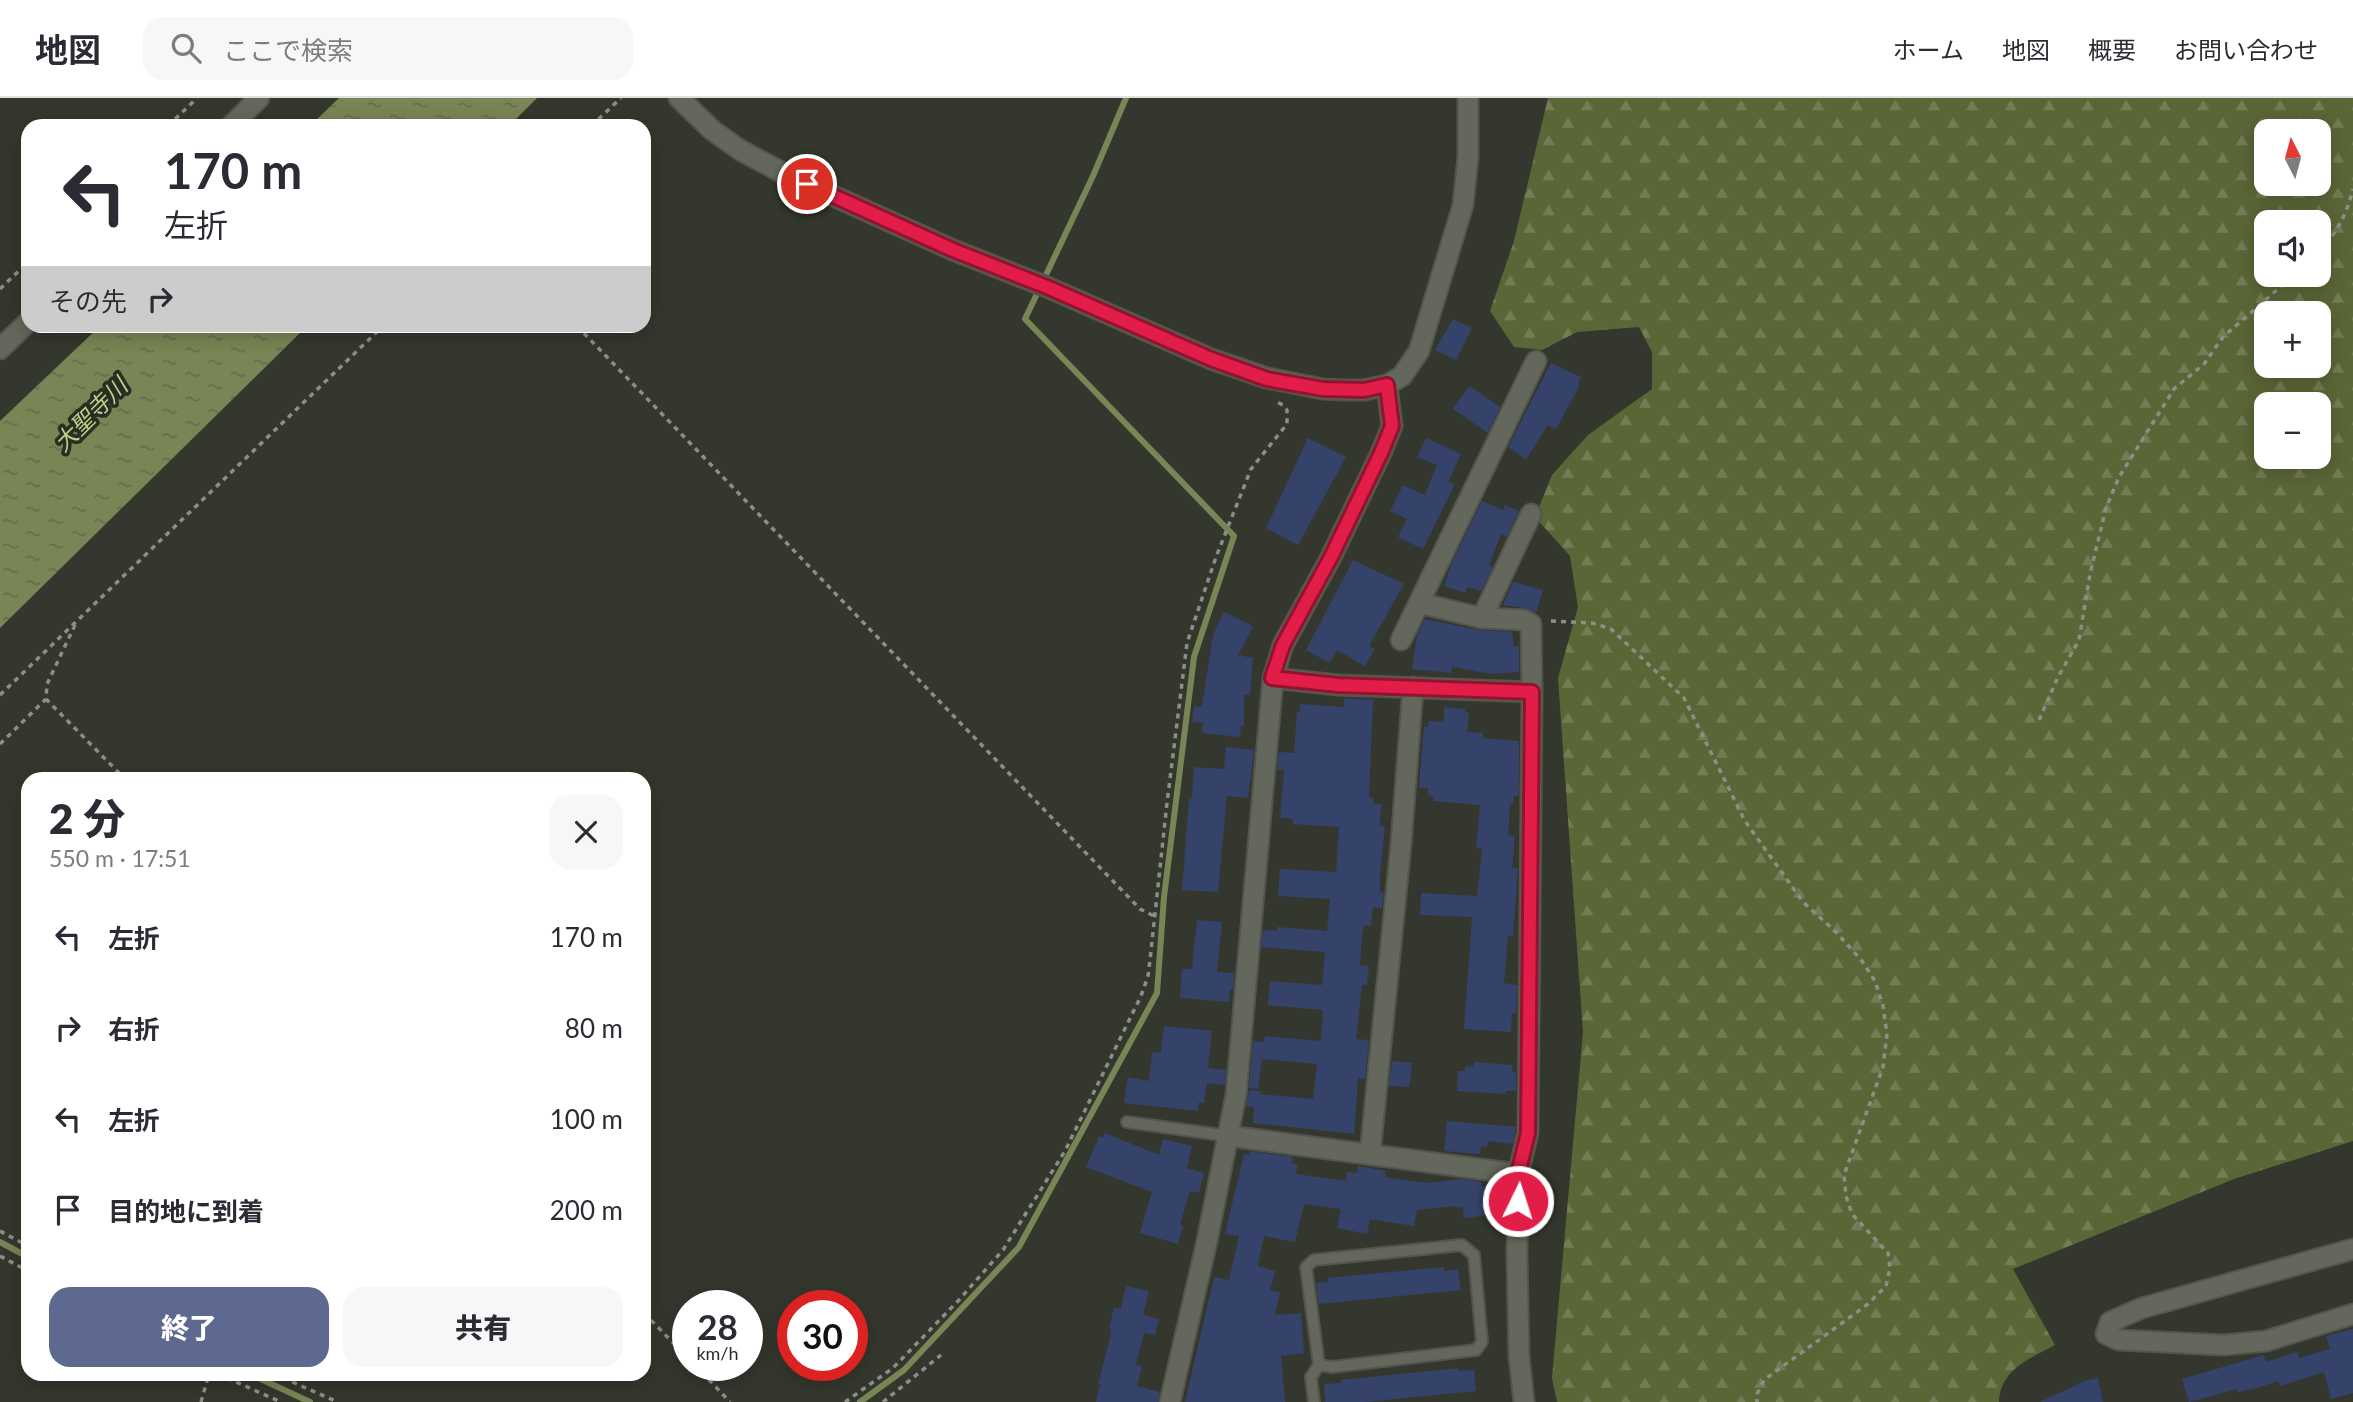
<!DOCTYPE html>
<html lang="ja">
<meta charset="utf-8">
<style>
body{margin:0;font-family:Lato,"Noto Sans JP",sans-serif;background:#f7f7f7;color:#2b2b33;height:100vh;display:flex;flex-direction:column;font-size:26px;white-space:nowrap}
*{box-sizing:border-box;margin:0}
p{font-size:23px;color:#7c7c81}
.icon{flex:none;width:38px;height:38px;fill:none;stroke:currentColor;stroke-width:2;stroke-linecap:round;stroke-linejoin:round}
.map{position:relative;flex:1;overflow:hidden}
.side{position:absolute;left:21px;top:674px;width:630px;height:609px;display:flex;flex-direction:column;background:#fff;border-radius:21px;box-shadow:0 4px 18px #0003}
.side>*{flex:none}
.guide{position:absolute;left:21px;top:21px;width:630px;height:214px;border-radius:21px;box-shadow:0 4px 18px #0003;background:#fff;color:#2b2b33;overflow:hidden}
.needle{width:46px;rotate:354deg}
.controls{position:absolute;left:2254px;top:21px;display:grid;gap:14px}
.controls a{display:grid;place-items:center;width:77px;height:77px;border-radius:14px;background:#fff;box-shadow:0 4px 18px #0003;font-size:35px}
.speed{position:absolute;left:672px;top:1192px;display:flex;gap:14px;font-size:35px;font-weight:700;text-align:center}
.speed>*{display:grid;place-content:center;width:91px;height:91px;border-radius:50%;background:#fff;box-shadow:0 4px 18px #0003;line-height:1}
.speed small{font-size:18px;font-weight:400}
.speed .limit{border:10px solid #d22;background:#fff;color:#111}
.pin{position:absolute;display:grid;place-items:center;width:60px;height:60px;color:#fff;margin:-30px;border:4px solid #fff;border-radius:50%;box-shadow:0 2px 7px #0007}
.me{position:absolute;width:77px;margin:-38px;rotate:4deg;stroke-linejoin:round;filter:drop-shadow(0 0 5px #0008)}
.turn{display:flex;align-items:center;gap:24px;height:147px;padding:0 28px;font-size:32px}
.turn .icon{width:91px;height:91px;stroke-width:2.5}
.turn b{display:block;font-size:49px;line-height:60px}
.then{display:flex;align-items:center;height:66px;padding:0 28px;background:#0003;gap:14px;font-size:26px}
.round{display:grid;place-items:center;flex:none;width:74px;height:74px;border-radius:21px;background:#f7f7f7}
.head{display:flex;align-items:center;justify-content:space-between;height:119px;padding:0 28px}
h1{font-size:42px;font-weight:800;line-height:52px}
.action{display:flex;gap:14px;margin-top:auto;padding:14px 28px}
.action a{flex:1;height:80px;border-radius:21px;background:#5d698e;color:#fff;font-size:28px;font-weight:800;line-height:80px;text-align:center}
.action a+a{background:#f7f7f7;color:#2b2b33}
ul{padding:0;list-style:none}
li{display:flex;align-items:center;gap:21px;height:91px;padding:0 28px}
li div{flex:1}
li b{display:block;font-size:26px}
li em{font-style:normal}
header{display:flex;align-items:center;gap:42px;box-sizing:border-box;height:98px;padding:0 35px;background:#fff;border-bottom:2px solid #e1e1e2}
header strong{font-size:33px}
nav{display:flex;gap:38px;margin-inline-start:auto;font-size:24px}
.search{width:490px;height:63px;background:#f7f7f7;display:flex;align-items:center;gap:18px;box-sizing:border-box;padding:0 24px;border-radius:21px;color:#7c7c81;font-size:26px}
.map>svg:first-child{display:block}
</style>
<header>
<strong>地図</strong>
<div class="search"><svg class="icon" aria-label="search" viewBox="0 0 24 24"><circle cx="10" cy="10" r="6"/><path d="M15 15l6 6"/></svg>ここで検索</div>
<nav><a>ホーム</a><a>地図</a><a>概要</a><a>お問い合わせ</a></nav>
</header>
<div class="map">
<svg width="2353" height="1304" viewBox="0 0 2353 1304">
<defs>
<pattern id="forest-firs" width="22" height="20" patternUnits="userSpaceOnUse" patternTransform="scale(1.75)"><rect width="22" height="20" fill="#5b6637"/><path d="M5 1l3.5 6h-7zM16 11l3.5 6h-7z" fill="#737c54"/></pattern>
<pattern id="water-ripples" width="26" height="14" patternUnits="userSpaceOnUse" patternTransform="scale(1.75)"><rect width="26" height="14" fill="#798554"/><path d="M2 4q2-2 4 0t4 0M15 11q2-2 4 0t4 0" fill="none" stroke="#656d4f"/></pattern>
</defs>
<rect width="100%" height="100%" fill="#34372d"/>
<path fill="url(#forest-firs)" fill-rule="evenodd" d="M1548,0H2353V1043L2234,1081L2013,1171L2055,1247C2031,1260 2000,1271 1999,1304H1557L1552,1280L1583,934L1558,580L1578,509L1570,458L1535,419L1552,377L1588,337L1652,291V254L1639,229L1577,234L1542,252L1514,249L1490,213L1514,143ZM2266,33H2319V86H2266ZM2266,124H2319V177H2266ZM2266,215H2319V268H2266ZM2266,306H2319V359H2266Z"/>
<path fill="url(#water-ripples)" d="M339,0H537L509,28H310Z
M100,228H307L0,530V323Z"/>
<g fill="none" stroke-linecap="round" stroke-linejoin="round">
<path stroke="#798554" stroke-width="6" d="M0,1144L28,1159
M250,1276L310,1304
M860,1304L904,1272L1019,1149L1157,895L1164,799L1194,559L1234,438L1025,221L1093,78L1126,0"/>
</g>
<path fill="#35436b" d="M1453,221L1472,230L1456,262L1435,252Z
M1551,265L1581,279L1578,286L1580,287L1556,331L1548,327L1526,361L1508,349Z
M1469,288L1500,309L1488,335L1453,311Z
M1308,340L1346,359L1298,447L1266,430Z
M1426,340L1461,356L1448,384L1455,386L1423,451L1398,439L1407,421L1390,413L1403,387L1425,397L1437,367L1417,359Z
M1482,403L1503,412L1505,407L1519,413L1507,439L1501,436L1489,467L1493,469L1481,493L1467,489L1465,495L1444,488L1452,465Z
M1353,462L1404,486L1369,548L1375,551L1365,568L1337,552L1330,565L1306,552Z
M1513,484L1543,492L1536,515L1525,510L1503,507Z
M1224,514L1253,528L1238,557L1253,560L1250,597H1244V628L1241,627L1240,639L1202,635L1203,625L1192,624L1194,608L1202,609L1213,537Z
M1425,521L1479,532L1512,534L1514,549L1519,548V574L1492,576L1452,569L1451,575L1412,571L1417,537Z
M1344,600L1373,602L1369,699L1373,700V705L1381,706L1380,728H1385L1380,777V794L1384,795L1382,810L1373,809L1371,828L1364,827L1362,836L1360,867L1369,868L1367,887H1362L1356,941L1369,942L1365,981L1358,980L1354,1036L1253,1025L1254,1009L1246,1008L1249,992L1260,993V996L1313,1001L1317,966L1262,961L1258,991L1249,990L1253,943L1264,944L1265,938L1321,943L1323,912L1268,907L1270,883L1322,887L1325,854L1261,849L1263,832L1277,833V829L1327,833L1330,801L1278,798L1280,771L1336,774L1339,729L1293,726V721L1280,720L1284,672H1277L1279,654L1294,655L1297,614H1300V606L1344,609Z
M1444,609L1465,611V614H1469L1467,634L1483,635V640L1519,643V693L1518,698H1514L1513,706H1510L1508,737L1515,738L1512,770H1518L1513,838H1508L1504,885L1517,887L1516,916L1512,915L1511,934L1464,931L1472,819L1420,817L1421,795L1477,798L1482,751L1476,750L1480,707L1433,703L1434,698L1428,697V690H1419L1424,629H1428L1429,623L1444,624Z
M1226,649L1254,652L1248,700L1227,698L1218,794L1182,792L1189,701H1192L1194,669L1224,671Z
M1197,822L1222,824L1217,874L1234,875L1233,892H1230L1229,904L1180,900L1182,871H1192Z
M1164,928L1212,933L1208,970L1226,972L1225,987L1207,985L1204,1005L1199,1004L1198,1013L1124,1005L1128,979L1149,983L1152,954L1161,955Z
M1392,963L1412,965L1409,989L1389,988Z
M1474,964L1512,967V973L1516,974V993H1506V996L1457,993L1458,973H1465V968L1474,969Z
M1447,1023L1516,1029L1513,1046L1488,1043L1487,1049L1481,1048L1480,1056L1444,1053Z
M1105,1035L1159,1057L1163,1041L1192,1048L1187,1070L1204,1075L1199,1095L1190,1093L1180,1127L1183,1128L1178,1146L1140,1135L1152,1094L1086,1069L1099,1038L1103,1040Z
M1250,1053L1293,1059L1291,1065L1298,1066L1296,1076L1346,1083L1347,1074L1357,1075L1358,1068L1386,1073L1385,1079L1426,1085L1462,1081L1481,1084L1482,1088L1503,1086L1505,1115L1464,1120L1463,1109L1457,1110V1108L1417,1112L1414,1128L1370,1121L1367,1136L1337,1130L1341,1111L1304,1106L1295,1144L1264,1138L1258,1168L1275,1173L1270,1192L1280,1194L1275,1217L1301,1215L1304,1255L1281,1258L1285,1304H1185L1214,1179L1229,1182L1239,1138L1225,1136L1244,1056L1250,1057Z
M1444,1169V1173L1458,1171L1461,1192L1319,1206L1316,1185L1328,1184V1180Z
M1126,1188L1149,1193L1143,1217L1159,1221L1155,1237L1144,1235L1136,1267L1142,1269L1137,1288L1160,1294L1158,1304H1096L1100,1286H1098L1111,1236V1231H1109L1114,1209L1121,1211Z
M2353,1231V1295L2331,1301L2324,1274L2280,1288L2278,1283L2254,1291L2238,1294L2237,1291L2189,1304L2182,1281L2264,1257L2266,1264L2297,1254L2299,1260L2330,1251L2326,1238Z
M1458,1270V1273L1474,1272L1476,1293L1365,1304H1325L1324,1286L1342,1285L1341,1282Z
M2098,1280L2103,1304H2040L2087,1282Z"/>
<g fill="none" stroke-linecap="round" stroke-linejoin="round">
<defs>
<path id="service" d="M1127,1024L1229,1038
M1314,1304L1311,1279L1319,1267L1306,1169L1314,1162L1462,1147L1474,1157L1482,1244L1476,1252L1332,1269L1319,1267"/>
<path id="minor" d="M231,28L259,0
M0,251L28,224
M1419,505L1482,520L1524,522L1531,526L1532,594
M1482,520L1531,416
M1401,542L1536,263
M1273,580L1338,587L1532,594L1528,1035L1518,1076L1517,1158L1519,1258L1524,1304
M1229,1038L1518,1076
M1370,1056L1401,746L1413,589
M2353,1151L2142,1210L2110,1224L2106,1236L2119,1242L2224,1247L2266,1243L2353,1216
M1170,1304L1207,1143L1236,997L1273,580L1283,547L1331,459L1381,355L1392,328L1387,287"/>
<path id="tertiary" d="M679,0L712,32L740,52L787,77L953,152L1047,189L1211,261L1267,280L1323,291L1344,292H1364L1387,287L1402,278L1419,253L1463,107L1468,59V0"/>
</defs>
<use href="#service" stroke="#53554d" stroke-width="14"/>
<use href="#minor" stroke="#53554d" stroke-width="23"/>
<use href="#tertiary" stroke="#53554d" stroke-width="23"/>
<path stroke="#8d8f87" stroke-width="3.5" stroke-dasharray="5 5" stroke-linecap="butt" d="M168,28L197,0
M591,28L621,0
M2319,153C2337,136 2347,115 2353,91
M0,191L28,164
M577,228L1140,811L1154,818
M1551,523L1592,525L1611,531L1684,600L1745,723L1803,804L1836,834L1862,863L1875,883L1883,908L1887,936L1883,969L1844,1077L1846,1098L1852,1116L1888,1155L1890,1170L1886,1188L1868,1206L1764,1282L1757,1296V1304
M75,527L47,586L46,601L125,681
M0,597L383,228
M2039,622L2058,579L2079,542L2090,476L2106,410L2119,379L2174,291L2204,266L2223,239L2294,177
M0,646L46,601
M0,1133L28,1148
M0,1158L28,1173
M644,1215L688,1260
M695,1267L730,1304
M218,1276L281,1304
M274,1276L338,1304
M201,1304L209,1276
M845,1304L893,1270L958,1203L1003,1152L1065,1053L1141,898L1148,878L1150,862L1167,705L1187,545L1216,459L1251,371L1287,326V312L1283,307L1275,303
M883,1304L941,1257"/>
<use href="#service" stroke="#64675c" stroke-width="10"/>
<use href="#minor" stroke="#64675c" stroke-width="19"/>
<use href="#tertiary" stroke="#64675c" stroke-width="19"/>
</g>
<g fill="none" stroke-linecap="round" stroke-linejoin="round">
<defs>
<path id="route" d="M807,86L953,152L1047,189L1211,261L1267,281L1323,291L1364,292L1387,287L1392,328L1381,355L1331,459L1283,547L1272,580L1338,587L1532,594L1528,1035L1518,1076V1103"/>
</defs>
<use href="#route" stroke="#92132f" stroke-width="18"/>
<use href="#route" stroke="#e11d48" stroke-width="12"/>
</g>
<g text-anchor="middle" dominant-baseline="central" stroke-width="7" stroke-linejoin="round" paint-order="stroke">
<g font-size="23" font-style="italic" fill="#bfd287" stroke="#2a2d23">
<text transform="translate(90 316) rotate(-45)">大聖寺川</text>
</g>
</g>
</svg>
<div class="controls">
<a><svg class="needle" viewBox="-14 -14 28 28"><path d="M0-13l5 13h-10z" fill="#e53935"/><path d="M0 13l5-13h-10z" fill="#7c7c81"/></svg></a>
<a><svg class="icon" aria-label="sound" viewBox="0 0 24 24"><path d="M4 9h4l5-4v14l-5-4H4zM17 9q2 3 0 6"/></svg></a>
<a>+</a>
<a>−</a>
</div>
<div class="speed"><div>28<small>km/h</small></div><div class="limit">30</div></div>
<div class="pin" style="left:807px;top:86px;background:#d93025"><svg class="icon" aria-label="arrive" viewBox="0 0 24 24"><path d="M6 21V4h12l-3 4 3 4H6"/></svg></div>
<svg class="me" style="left:1518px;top:1103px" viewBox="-20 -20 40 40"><circle r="17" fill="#e11d48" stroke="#fff" stroke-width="3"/><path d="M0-11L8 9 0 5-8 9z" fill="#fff"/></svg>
<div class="guide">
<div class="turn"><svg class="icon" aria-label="left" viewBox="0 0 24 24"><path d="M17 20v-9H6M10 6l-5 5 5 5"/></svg><div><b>170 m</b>左折</div></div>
<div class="then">その先<svg class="icon" aria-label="right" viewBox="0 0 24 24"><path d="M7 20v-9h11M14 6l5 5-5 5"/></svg></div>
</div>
<section class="side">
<div class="head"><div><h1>2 分</h1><p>550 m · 17:51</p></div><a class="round"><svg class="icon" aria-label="close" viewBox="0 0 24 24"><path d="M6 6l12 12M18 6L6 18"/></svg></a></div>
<ul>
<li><svg class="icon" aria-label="left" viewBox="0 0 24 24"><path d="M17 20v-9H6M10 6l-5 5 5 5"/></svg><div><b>左折</b></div><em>170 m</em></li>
<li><svg class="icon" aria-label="right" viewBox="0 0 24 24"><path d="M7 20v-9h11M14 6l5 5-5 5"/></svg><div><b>右折</b></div><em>80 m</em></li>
<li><svg class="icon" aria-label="left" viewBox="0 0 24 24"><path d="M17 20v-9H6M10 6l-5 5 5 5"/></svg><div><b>左折</b></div><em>100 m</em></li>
<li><svg class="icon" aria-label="arrive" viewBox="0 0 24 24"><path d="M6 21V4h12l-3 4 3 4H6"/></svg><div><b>目的地に到着</b></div><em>200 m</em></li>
</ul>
<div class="action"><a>終了</a><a>共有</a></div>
</section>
</div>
